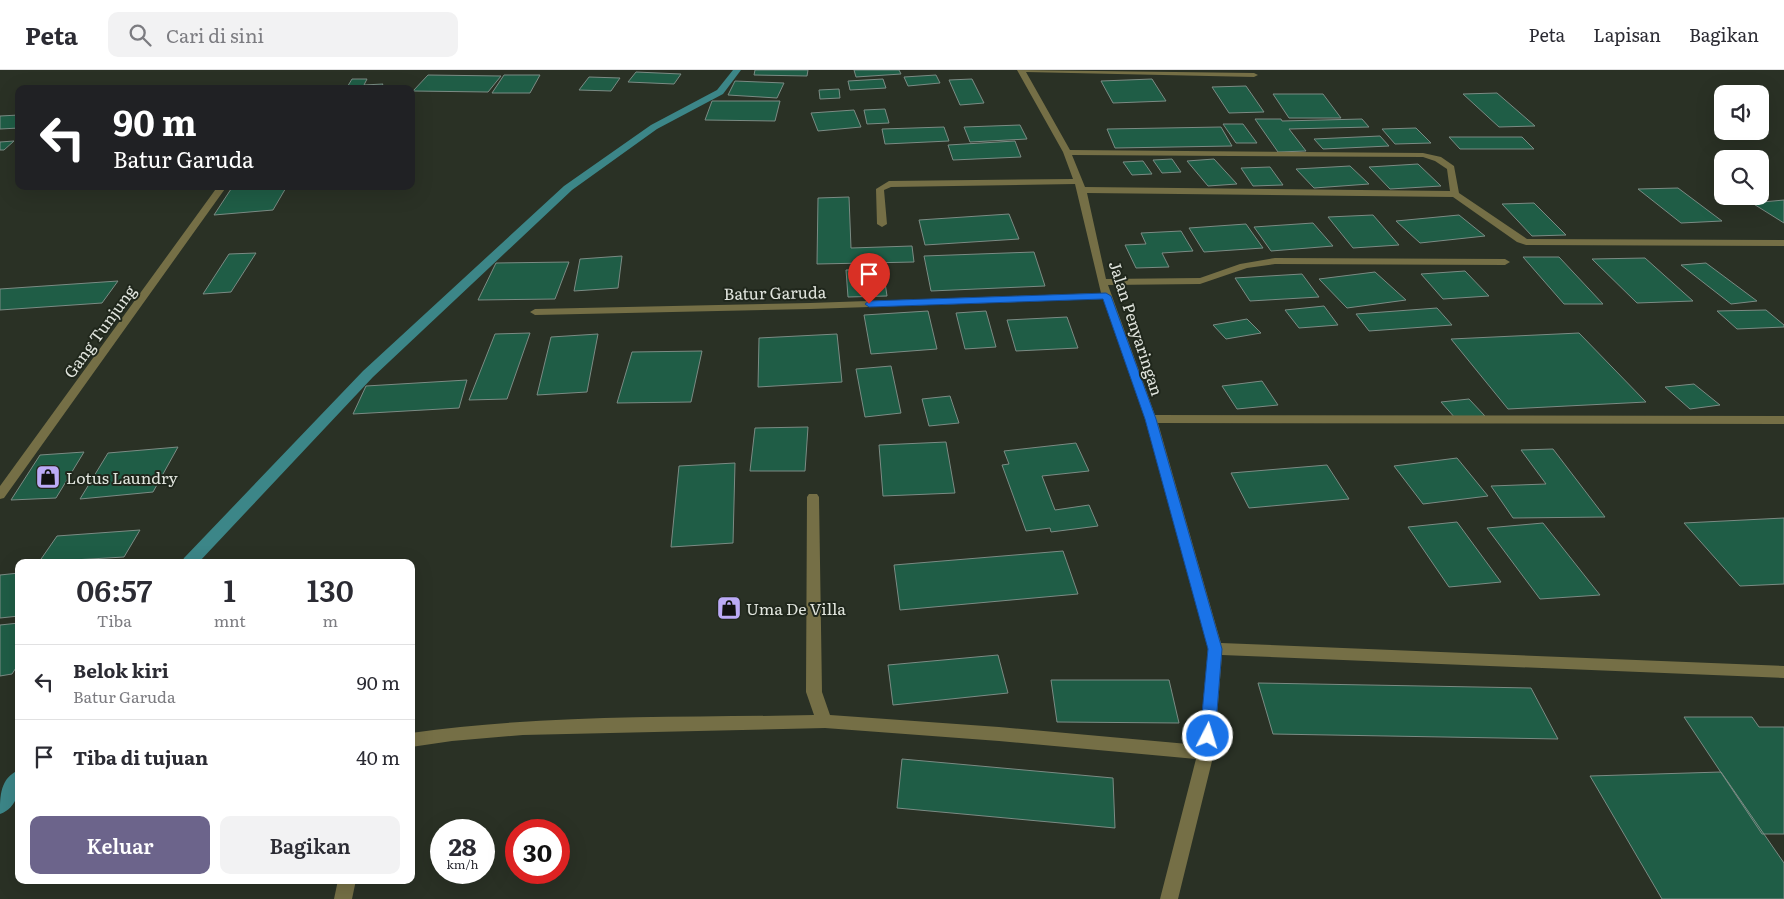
<!DOCTYPE html>
<html lang="id">
<style>
body{margin:0;font-family:Literata,serif;background:#f2f2f3;color:#2b2b33;height:100vh;display:flex;flex-direction:column;font-size:19px;white-space:nowrap}
*{box-sizing:border-box;margin:0}
p{font-size:16px;color:#7c7c81}
.icon{flex:none;width:28px;height:28px;fill:none;stroke:currentColor;stroke-width:2;stroke-linecap:round;stroke-linejoin:round}
.map{position:relative;flex:1;overflow:hidden}
.drawer{position:absolute;left:15px;top:489px;width:400px;height:325px;display:flex;flex-direction:column;background:#fff;border-radius:10px;box-shadow:0 5px 20px #0002}
.drawer>*{flex:none}
.banner{position:absolute;left:15px;top:15px;width:400px;height:105px;border-radius:10px;box-shadow:0 5px 20px #0002;background:#202124;color:#fff;overflow:hidden}
.controls{position:absolute;left:1714px;top:15px;display:grid;gap:10px}
.controls a{display:grid;place-items:center;width:55px;height:55px;border-radius:10px;background:#fff;box-shadow:0 5px 20px #0002;font-size:25px}
.speed{position:absolute;left:430px;top:749px;display:flex;gap:10px;font-size:25px;font-weight:700;text-align:center}
.speed>*{display:grid;place-content:center;width:65px;height:65px;border-radius:50%;background:#fff;box-shadow:0 5px 20px #0002;line-height:1}
.speed small{font-size:12px;font-weight:400}
.speed .limit{border:8px solid #d22;background:#fff;color:#111}
.pin{position:absolute;display:grid;place-items:center;width:42px;height:42px;color:#fff;margin:-51px -21px;border-radius:50% 50% 50% 0;rotate:-45deg;box-shadow:0 0 5px #0007}
.pin .icon{rotate:45deg}
.me{position:absolute;width:55px;margin:-28px;rotate:5deg;stroke-linejoin:round;filter:drop-shadow(0 0 4px #0008)}
.turn{display:flex;align-items:center;gap:18px;height:105px;padding:0 15px;font-size:22px}
.turn .icon{width:65px;height:65px;stroke-width:2.5}
.turn b{display:block;font-size:35px;line-height:42px}
.eta{display:flex;justify-content:space-evenly;align-items:center;height:85px;text-align:center}
.eta b{font-size:30px;font-weight:600;line-height:35px}
.cta{display:flex;gap:10px;margin-top:auto;padding:10px 15px}
.cta a{flex:1;height:58px;border-radius:10px;background:#6c648b;color:#fff;font-size:20px;font-weight:600;line-height:58px;text-align:center}
.cta a+a{background:#f2f2f3;color:#2b2b33}
ul{padding:0;list-style:none}
li{display:flex;align-items:center;gap:15px;height:75px;padding:0 15px;border-top:1px solid #e1e1e2}
li div{flex:1}
li b{display:block;font-size:19px}
li em{font-style:normal}
header{display:flex;align-items:center;gap:30px;box-sizing:border-box;height:70px;padding:0 25px;background:#fff;border-bottom:1px solid #e1e1e2}
header strong{font-size:24px}
nav{display:flex;gap:28px;margin-inline-start:auto;font-size:18px}
.search{width:350px;height:45px;background:#f2f2f3;display:flex;align-items:center;gap:12px;box-sizing:border-box;padding:0 18px;border-radius:10px;color:#7c7c81;font-size:19px}
.map>svg:first-child{display:block}
</style>
<header>
<strong>Peta</strong>
<div class="search"><svg class="icon" aria-label="search" viewBox="0 0 24 24"><circle cx="10" cy="10" r="6"/><path d="M15 15l6 6"/></svg>Cari di sini</div>
<nav><a>Peta</a><a>Lapisan</a><a>Bagikan</a></nav>
</header>
<div class="map">
<svg width="1784" height="829" viewBox="0 0 1784 829">
<rect width="100%" height="100%" fill="#2a3125"/>
<g fill="none" stroke-linecap="round" stroke-linejoin="round">
<path fill="#3c8688" fill-rule="evenodd" d="M733,0H741L723,24L657,59L572,120L373,307L199,492H182L184,488L363,301L564,116L651,55L717,20Z
M19,700C19,718 20,736 0,744C0,726 0,708 19,700Z"/>
</g>
<path fill="#1f5d46" stroke="#7b8b84" d="M755,0H808L807,6L754,5Z
M854,0H899L901,4L856,7Z
M636,2L681,4L674,14L628,12Z
M428,5L501,6L488,22L413,21Z
M504,5H540L530,23H492Z
M936,5L940,13L908,16L904,7Z
M589,7L620,8L611,21L579,20Z
M352,9H367L364,15L383,14L380,19H346Z
M883,9L886,18L850,20L848,11Z
M972,9L984,33L960,35L949,10Z
M1152,9L1166,31L1113,33L1101,11Z
M735,11L784,13L777,28L728,25Z
M1246,16L1264,42L1229,43L1212,17Z
M839,19L840,28L820,29L819,20Z
M1497,23L1535,56L1499,57L1463,24Z
M1273,24H1323L1341,48H1289Z
M712,31H780L775,51L705,50Z
M885,39L889,53L867,54L864,40Z
M854,40L861,57L818,61L811,43Z
M19,45V58L0,59V46Z
M1255,49H1281L1282,51L1362,49L1369,57L1289,59L1306,81L1278,82Z
M1223,54H1243L1257,73H1236Z
M1020,55L1027,69L970,72L964,57Z
M944,57L949,71L885,74L882,59Z
M1221,57L1232,76L1115,78L1107,59Z
M1416,58L1431,73L1395,74L1382,59Z
M1380,66L1389,76L1323,79L1314,69Z
M1449,67H1522L1534,79H1460Z
M14,71L4,80H0V72Z
M1015,71L1021,87L953,90L948,75Z
M1172,89L1181,102L1162,103L1153,90Z
M1214,89L1237,114L1208,116L1187,91Z
M1143,91L1152,104L1132,105L1123,92Z
M1418,94L1441,116L1390,119L1369,97Z
M1350,96L1369,114L1314,118L1296,99Z
M1270,97L1283,115L1253,116L1241,98Z
M233,116H287L273,140L214,145Z
M1678,118L1722,151L1681,153L1638,119Z
M849,127L851,178L912,176L914,192L817,194L818,128Z
M1784,130V153L1752,133Z
M1534,133L1566,165L1532,166L1502,134Z
M1009,144L1019,169L925,175L919,150Z
M1373,145L1399,175L1353,178L1328,147Z
M1459,145L1485,166L1420,173L1396,151Z
M1313,153L1333,176L1271,181L1254,157Z
M1246,154L1263,178L1204,182L1189,158Z
M1181,161L1193,181L1162,183L1169,197L1136,198L1125,175L1146,174L1141,163Z
M1034,182L1045,216L931,221L924,186Z
M256,183L231,222L203,224L229,184Z
M622,186L618,218L574,221L580,189Z
M1523,187H1559L1603,234H1564Z
M1645,188L1693,231L1637,233L1592,189Z
M569,192L555,229L478,230L496,193Z
M1706,193L1757,231L1731,234L1681,195Z
M883,199L887,226L848,227L846,200Z
M1465,201L1489,226L1443,229L1421,204Z
M1375,202L1406,230L1347,238L1319,209Z
M1302,204L1319,227L1250,231L1235,208Z
M118,211L102,233L0,240V219Z
M1324,236L1338,255L1299,258L1285,240Z
M1437,238L1452,255L1369,261L1356,244Z
M1766,240L1784,255V257L1737,259L1717,241Z
M928,241L937,279L871,284L864,245Z
M986,241L996,277L965,279L956,243Z
M1067,247L1078,278L1016,281L1007,250Z
M1247,249L1261,263L1226,269L1213,255Z
M530,263L507,329L469,330L495,264Z
M1579,263L1646,332L1508,339L1451,269Z
M598,264L587,322L537,325L551,267Z
M837,264L842,312L758,317L759,268Z
M702,281L691,332L617,333L632,282Z
M891,296L901,343L865,347L856,299Z
M467,310L459,338L353,344L366,316Z
M1262,311L1278,335L1237,339L1222,316Z
M1694,314L1720,335L1690,339L1665,317Z
M950,326L959,353L929,356L922,329Z
M1469,329L1485,346L1456,349L1441,332Z
M808,357L805,401H750L755,358Z
M946,372L955,423L883,426L879,375Z
M1076,373L1089,401L1042,406L1055,440L1089,435L1098,456L1051,462L1050,458L1026,461L1002,395L1009,394L1004,381Z
M178,377L153,422L80,429L108,383Z
M1553,379L1605,447L1513,448L1491,416L1546,414L1521,380Z
M84,382L56,428L11,430L40,385Z
M1457,388L1488,426L1423,434L1394,396Z
M735,393L733,473L671,477L679,396Z
M1327,395L1349,429L1249,438L1231,403Z
M1784,448V514L1740,516L1684,453Z
M1457,452L1501,512L1449,517L1408,457Z
M1543,453L1600,525L1540,529L1487,458Z
M140,460L124,487L39,492L57,466Z
M1063,481L1078,524L900,540L894,495Z
M19,503V546L0,548V505Z
M19,553V593L12,604L0,606V555Z
M998,585L1008,623L893,635L888,595Z
M1051,610H1169L1179,653L1057,652Z
M1258,613L1531,618L1558,669L1273,664Z
M1684,647H1752L1759,657H1784V764H1762Z
M902,689L1113,708L1115,758L897,738Z
M1721,702L1784,793V829H1662L1590,706Z"/>
<g fill="none" stroke-linecap="round" stroke-linejoin="round">
<path fill="#756f46" fill-rule="evenodd" d="M1017,0L1254,3L1258,5L1254,7L1026,2L1070,80L1423,83L1441,87L1454,96L1459,123L1527,169L1784,170V176L1526,175L1517,172L1453,127L1087,123L1106,209L1200,208L1240,194L1275,188L1505,189L1510,192L1505,195L1275,194L1247,198L1200,214L1108,215L1155,345L1784,346V354L1158,353L1221,573L1784,596V608L1222,585L1214,683L1178,829H1160L1196,689L999,671L825,658L523,665L452,671L411,677V663C544,644 680,648 814,645L806,622L807,427L809,424H817L819,427L822,622L830,645L999,657L1199,675L1208,579L1145,349L1103,229L810,239L535,245L530,242L535,239L810,233L1101,223L1075,114L891,117L884,120L887,154L882,157L877,154L876,119L889,111L1073,109L1063,82ZM1072,85L1423,87L1435,91L1447,99L1450,121L1085,117Z
M218,116H227L4,428L0,429V416Z
M338,810H356L352,829H334Z"/>
</g>
<path fill="#1a73e8" stroke="#114b97" d="M1106,223L1111,226L1156,349L1222,579L1215,666L1213,670L1208,672L1202,670L1200,666L1208,579L1145,349L1103,229L869,237L865,234L869,231Z"/>
<defs>
<symbol id="shop-square" viewBox="-11 -11 22 22"><rect x="-9" y="-9" width="18" height="18" rx="4" fill="#bbaaf6" stroke="#20271c"/><path d="M-5-2.5h2.3a2.7 3.5 0 0 1 5.4 0H5L5.5 6h-11ZM-1.5-2.5h3a1.5 2.3 0 0 0-3 0Z" fill="#111"/></symbol>
</defs>
<g fill-rule="evenodd">
<use href="#shop-square" x="34" y="393" width="28" height="28"/>
<use href="#shop-square" x="715" y="524" width="28" height="28"/>
</g>
<g text-anchor="middle" dominant-baseline="central" stroke-width="4" stroke-linejoin="round" paint-order="stroke">
<g font-size="16" fill="#e1e5de" stroke="#20271c">
<text transform="translate(775 222) rotate(-1)">Batur Garuda</text>
<text transform="translate(1137 258) rotate(72)">Jalan Penyaringan</text>
<text transform="translate(99 261) rotate(-54)">Gang Tunjung</text>
</g>
<g font-size="16" fill="#e1e5de" stroke="#20271c" text-anchor="start">
<text x="66" y="407">Lotus Laundry</text>
<text x="746" y="538">Uma De Villa</text>
</g>
</g>
</svg>
<div class="controls">
<a><svg class="icon" aria-label="sound" viewBox="0 0 24 24"><path d="M4 9h4l5-4v14l-5-4H4zM17 9q2 3 0 6"/></svg></a>
<a><svg class="icon" aria-label="search" viewBox="0 0 24 24"><circle cx="10" cy="10" r="6"/><path d="M15 15l6 6"/></svg></a>
</div>
<div class="speed"><div>28<small>km/h</small></div><div class="limit">30</div></div>
<div class="pin" style="left:869px;top:234px;background:#d93025"><svg class="icon" aria-label="arrive" viewBox="0 0 24 24"><path d="M6 21V4h12l-3 4 3 4H6"/></svg></div>
<svg class="me" style="left:1208px;top:666px" viewBox="-20 -20 40 40"><circle r="17" fill="#1a73e8" stroke="#fff" stroke-width="3"/><path d="M0-11L8 9 0 5-8 9z" fill="#fff"/></svg>
<div class="banner">
<div class="turn"><svg class="icon" aria-label="left" viewBox="0 0 24 24"><path d="M17 20v-9H6M10 6l-5 5 5 5"/></svg><div><b>90 m</b>Batur Garuda</div></div>
</div>
<section class="drawer">
<div class="eta">
<div><b>06:57</b><p>Tiba</p></div>
<div><b>1</b><p>mnt</p></div>
<div><b>130</b><p>m</p></div>
</div>
<ul>
<li><svg class="icon" aria-label="left" viewBox="0 0 24 24"><path d="M17 20v-9H6M10 6l-5 5 5 5"/></svg><div><b>Belok kiri</b><p>Batur Garuda</p></div><em>90 m</em></li>
<li><svg class="icon" aria-label="arrive" viewBox="0 0 24 24"><path d="M6 21V4h12l-3 4 3 4H6"/></svg><div><b>Tiba di tujuan</b></div><em>40 m</em></li>
</ul>
<div class="cta"><a>Keluar</a><a>Bagikan</a></div>
</section>
</div>
